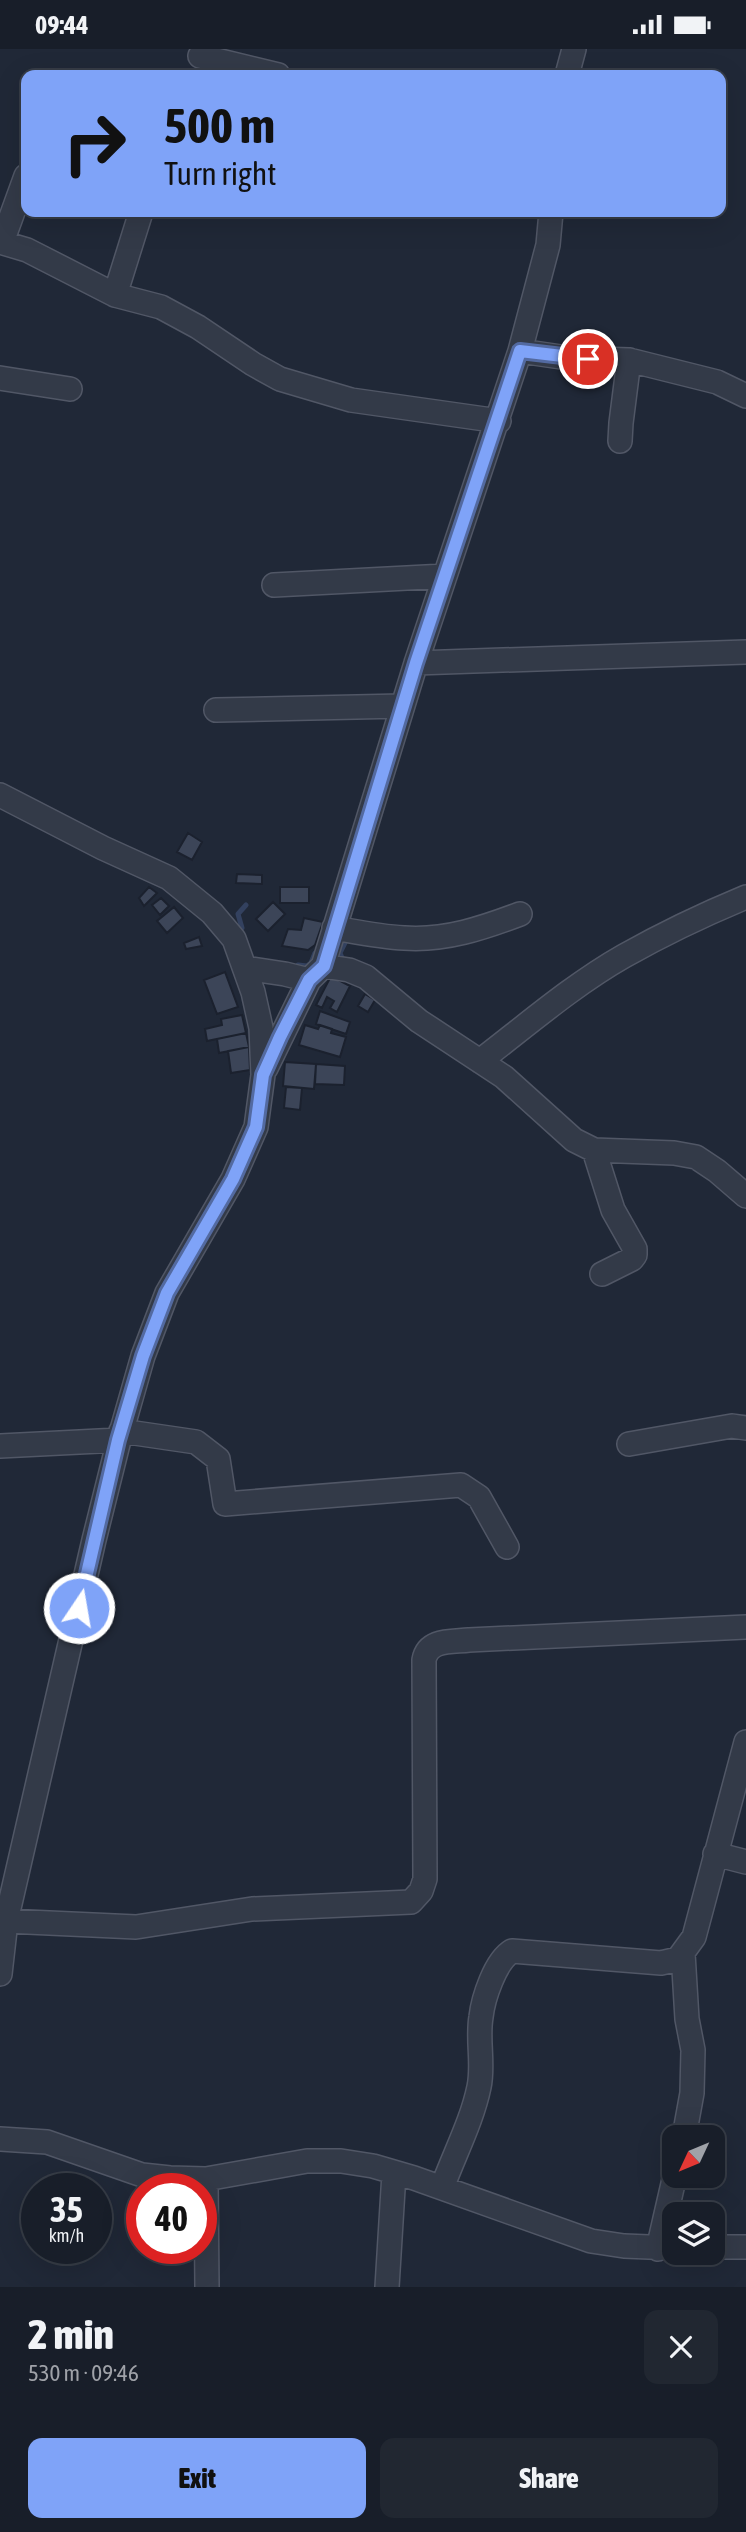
<!DOCTYPE html>
<meta charset="utf-8">
<style>
body{margin:0;font-family:"Asap Condensed",sans-serif;background:#212731;color:#f1f3f6;height:100vh;display:flex;flex-direction:column;font-size:26px;white-space:nowrap}
*{box-sizing:border-box;margin:0}
p{font-size:23px;color:#9fa2a8}
.icon{flex:none;width:38px;height:38px;fill:none;stroke:currentColor;stroke-width:2;stroke-linecap:round;stroke-linejoin:round}
.map{position:relative;height:2238px;overflow:hidden}
.side{display:flex;flex-direction:column;background:#181e29;flex:1}
.side>*{flex:none}
.guide{position:absolute;left:21px;top:21px;width:705px;height:147px;border-radius:14px;box-shadow:0 7px 28px #0002,0 0 0 2px #363c46;background:#7fa3f8;color:#111;overflow:hidden}
.needle{width:46px;rotate:226deg}
.fabs{position:absolute;left:662px;top:2076px;display:grid;gap:14px}
.fabs a{display:grid;place-items:center;width:63px;height:63px;border-radius:14px;background:#181e29;box-shadow:0 7px 28px #0002,0 0 0 2px #363c46;font-size:35px}
.speed{position:absolute;left:21px;top:2124px;display:flex;gap:14px;font-size:35px;font-weight:700;text-align:center}
.speed>*{display:grid;place-content:center;width:91px;height:91px;border-radius:50%;background:#181e29;box-shadow:0 7px 28px #0002,0 0 0 2px #363c46;line-height:1}
.speed small{font-size:18px;font-weight:400}
.speed .limit{border:10px solid #d22;background:#fff;color:#111}
.pin{position:absolute;display:grid;place-items:center;width:60px;height:60px;color:#fff;margin:-30px;border:4px solid #fff;border-radius:50%;box-shadow:0 2px 7px #0007}
.me{position:absolute;width:77px;margin:-38px;rotate:12deg;stroke-linejoin:round;filter:drop-shadow(0 0 5px #0008)}
.turn{display:flex;align-items:center;gap:24px;height:147px;padding:0 28px;font-size:32px}
.turn .icon{width:91px;height:91px;stroke-width:2.5}
.turn b{display:block;font-size:49px;line-height:60px}
.round{display:grid;place-items:center;flex:none;width:74px;height:74px;border-radius:14px;background:#212731}
.headline{display:flex;align-items:center;justify-content:space-between;height:119px;padding:0 28px}
h1{font-size:42px;font-weight:800;line-height:52px}
.primary-button{display:flex;gap:14px;margin-top:auto;padding:14px 28px}
.primary-button a{flex:1;height:80px;border-radius:14px;background:#7fa3f8;color:#111;font-size:28px;font-weight:800;line-height:80px;text-align:center}
.primary-button a+a{background:#212731;color:#f1f3f6}
.status{display:flex;justify-content:space-between;align-items:center;height:49px;padding:0 35px;background:#181e29;direction:ltr}
.status svg{height:19px;fill:currentColor}
.map>svg:first-child{display:block}
</style>
<div class="status"><b>09:44</b><svg viewBox="0 0 49 12"><path d="M0 12V9h3v3zM5 12V6h3v6zM10 12V3h3v9zM15 12V0h3v12zM26 1h20v11H26zM47 4h2v5h-2z"/></svg></div>
<div class="map">
<svg width="746" height="2238" viewBox="0 0 746 2238">
<rect width="100%" height="100%" fill="#202837"/>
<g fill="none" stroke-linecap="round" stroke-linejoin="round">
<path stroke="#33415f" stroke-width="5" d="M242,879L238,865L246,856
M344,914L340,904L347,890
M298,916L307,917L311,914L315,904"/>
</g>
<path fill="#3c4558" stroke="#1b212e" stroke-width="2" d="M188,784L202,793L192,811L177,803Z
M237,825L262,826V835L236,834Z
M149,838L157,844L144,857L139,849Z
M280,838H309V854H280Z
M161,849L169,857L160,866L152,856Z
M273,853L285,865L268,882L256,870Z
M174,858L183,869L167,884L157,872Z
M304,869L323,873L315,896L308,901L282,897L288,880L301,881Z
M199,888L202,897L186,900L184,894Z
M225,923L238,958L217,965L204,931Z
M331,927L350,937L337,963L330,959L334,952L327,948L322,959L316,956Z
M365,945L375,951L368,963L358,957Z
M320,962L350,973L346,985L316,975Z
M242,966L246,984L207,992L205,980L222,976L221,970Z
M305,976L318,980L320,976L332,980L331,984L346,988L340,1008L299,996Z
M246,984L249,998L219,1004L217,990Z
M249,998L250,1021L231,1024L228,1002Z
M285,1013L316,1015L314,1040L283,1037Z
M316,1015L345,1017L344,1036L315,1035Z
M286,1038L302,1039L300,1061L284,1059Z"/>
<g fill="none" stroke-linecap="round" stroke-linejoin="round">
<defs>
<path id="minor" d="M200,7L278,26
M567,26L574,0
M0,193L27,201L115,246L161,258L198,278L253,315L280,330L351,351L499,372
M2,193L26,127
M115,246L141,163
M520,302L568,309L629,311L717,333L746,347
M0,329L70,340
M620,392L621,374L629,311
M274,536L445,527
M416,614L746,603
M216,661L402,657
M0,746L103,799L169,829L212,864L234,890L253,943L261,979L263,1026L256,1078L233,1130L167,1244L143,1307L119,1391L94,1491L6,1872L0,1925
M334,879C357,883 381,888 404,889C445,892 483,879 520,865
M323,917L349,921L366,928L419,972L504,1028L574,1091L594,1101L674,1104L696,1108L717,1122L746,1147
M245,919L285,925L309,931
M480,1012C527,976 573,936 624,907C663,885 705,865 746,848
M266,1019L309,931L323,917L416,614L520,302L548,196L551,163
M594,1101L613,1161L635,1200V1206L632,1210L602,1225
M121,1382L196,1393L218,1410L225,1455L461,1436L479,1448L507,1498
M629,1395L732,1377L746,1379
M0,1397L119,1391
M715,1805L746,1813
M6,1872L136,1878L252,1860L411,1853L421,1842L425,1830L424,1611C428,1590 451,1593 469,1591L746,1578
M683,1904L687,1970L693,2001L692,2044L684,2088
M0,2090L47,2093L142,2126L170,2129L206,2130L307,2112H341L373,2117L414,2129L591,2192L624,2197L674,2199
M206,2130L207,2238
M442,2139C454,2106 472,2072 479,2038C484,2015 477,1991 481,1968C483,1950 495,1912 512,1902L661,1914L678,1910L694,1888L746,1693
M712,2198H746
M658,2200L675,2126
M387,2238L394,2124"/>
</defs>
<use href="#minor" stroke="#515766" stroke-width="26"/>
<use href="#minor" stroke="#333a48" stroke-width="23"/>
</g>
<g fill="none" stroke-linecap="round" stroke-linejoin="round">
<defs>
<path id="route" d="M79,1559L118,1391L143,1307L167,1244L233,1130L256,1078L263,1026L280,988L309,931L324,917L416,614L520,302L588,310"/>
</defs>
<use href="#route" stroke="#536aa1" stroke-width="18"/>
<use href="#route" stroke="#7fa3f8" stroke-width="12"/>
</g>
</svg>
<div class="fabs">
<a><svg class="needle" viewBox="-14 -14 28 28"><path d="M0-13l5 13h-10z" fill="#e53935"/><path d="M0 13l5-13h-10z" fill="#9fa2a8"/></svg></a>
<a><svg class="icon" aria-label="layers" viewBox="0 0 24 24"><path d="M12 4l9 5-9 5-9-5zM3 14l9 5 9-5"/></svg></a>
</div>
<div class="speed"><div>35<small>km/h</small></div><div class="limit">40</div></div>
<div class="pin" style="left:588px;top:310px;background:#d93025"><svg class="icon" aria-label="arrive" viewBox="0 0 24 24"><path d="M6 21V4h12l-3 4 3 4H6"/></svg></div>
<svg class="me" style="left:79px;top:1559px" viewBox="-20 -20 40 40"><circle r="17" fill="#7fa3f8" stroke="#fff" stroke-width="3"/><path d="M0-11L8 9 0 5-8 9z" fill="#fff"/></svg>
<div class="guide">
<div class="turn"><svg class="icon" aria-label="right" viewBox="0 0 24 24"><path d="M7 20v-9h11M14 6l5 5-5 5"/></svg><div><b>500 m</b>Turn right</div></div>
</div>
</div>
<section class="side">
<div class="headline"><div><h1>2 min</h1><p>530 m · 09:46</p></div><a class="round"><svg class="icon" aria-label="close" viewBox="0 0 24 24"><path d="M6 6l12 12M18 6L6 18"/></svg></a></div>
<div class="primary-button"><a>Exit</a><a>Share</a></div>
</section>
